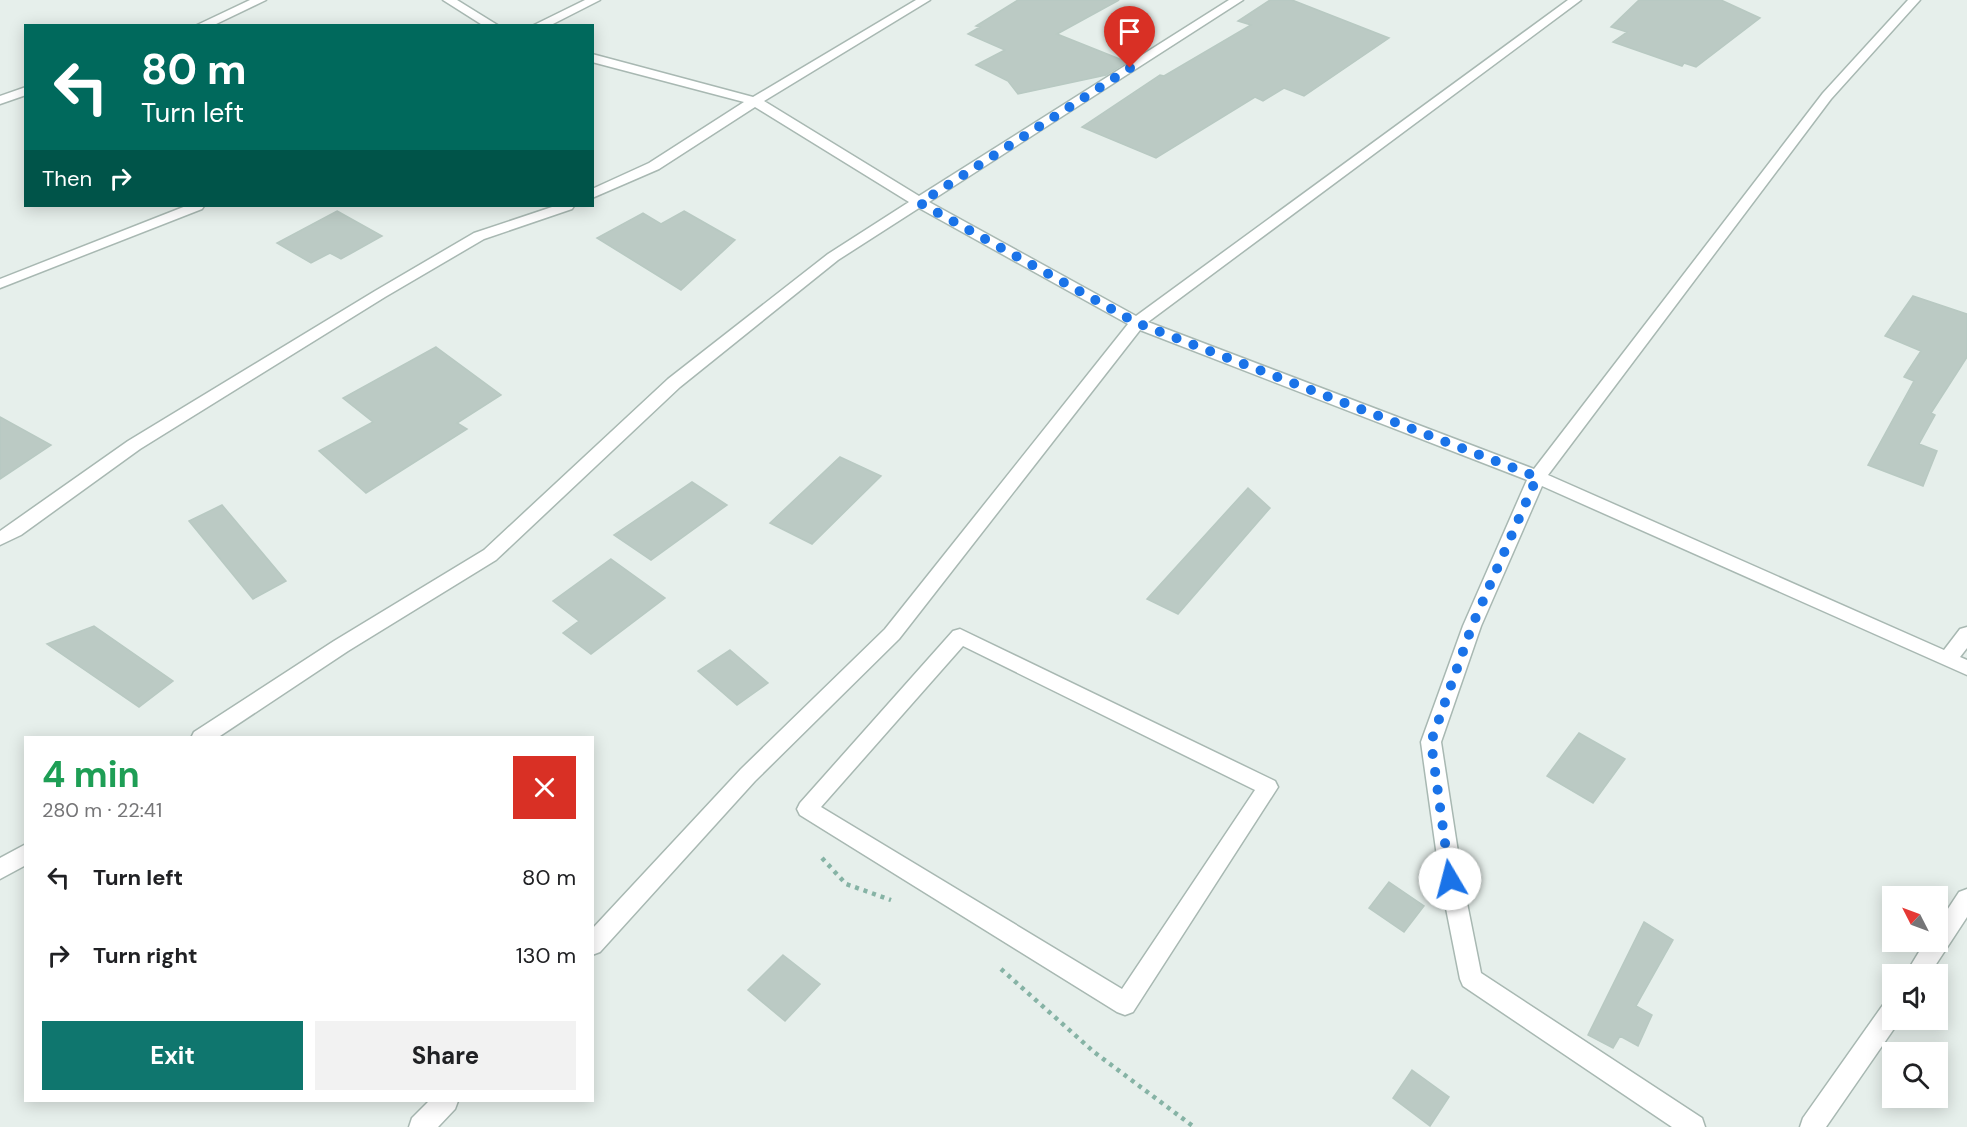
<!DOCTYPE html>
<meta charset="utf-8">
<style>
body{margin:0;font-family:"DM Sans",sans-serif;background:#f2f2f2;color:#202124;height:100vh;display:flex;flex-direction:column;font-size:22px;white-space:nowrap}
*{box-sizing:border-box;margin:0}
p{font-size:20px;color:#757577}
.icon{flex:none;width:33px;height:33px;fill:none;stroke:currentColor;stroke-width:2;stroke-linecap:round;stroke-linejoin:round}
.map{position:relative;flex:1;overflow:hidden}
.drawer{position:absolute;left:24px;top:736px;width:570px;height:366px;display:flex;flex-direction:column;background:#fff;border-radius:0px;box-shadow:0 3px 15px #0003}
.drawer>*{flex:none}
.top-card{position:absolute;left:24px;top:24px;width:570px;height:183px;border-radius:0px;box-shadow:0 3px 15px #0003;background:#00695c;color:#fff;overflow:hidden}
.needle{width:39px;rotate:312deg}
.fabs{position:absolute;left:1882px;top:886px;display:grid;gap:12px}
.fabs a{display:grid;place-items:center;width:66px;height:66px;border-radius:0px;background:#fff;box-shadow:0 3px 15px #0003;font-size:30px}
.pin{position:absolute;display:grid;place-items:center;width:51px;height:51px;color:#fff;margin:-62px -26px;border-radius:50% 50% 50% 0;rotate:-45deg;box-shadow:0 0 6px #0007}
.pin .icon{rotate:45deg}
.me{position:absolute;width:66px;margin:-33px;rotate:352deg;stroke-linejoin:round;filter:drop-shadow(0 0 4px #0008)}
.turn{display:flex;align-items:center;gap:21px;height:126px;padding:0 18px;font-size:27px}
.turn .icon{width:78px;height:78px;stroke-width:2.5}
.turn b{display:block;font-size:42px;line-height:51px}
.then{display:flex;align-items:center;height:57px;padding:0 18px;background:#0003;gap:12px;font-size:22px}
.round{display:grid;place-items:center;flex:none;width:63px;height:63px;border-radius:0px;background:#f2f2f2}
.head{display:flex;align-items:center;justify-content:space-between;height:102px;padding:0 18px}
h1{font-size:36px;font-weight:700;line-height:45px;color:#1e9e55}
.cta{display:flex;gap:12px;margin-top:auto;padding:12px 18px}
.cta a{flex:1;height:69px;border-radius:0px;background:#0f766e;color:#fff;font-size:24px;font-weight:700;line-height:69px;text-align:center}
.cta a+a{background:#f2f2f2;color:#202124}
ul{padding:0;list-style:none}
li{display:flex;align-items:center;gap:18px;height:78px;padding:0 18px}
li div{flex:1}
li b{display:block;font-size:22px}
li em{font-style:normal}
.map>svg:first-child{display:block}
</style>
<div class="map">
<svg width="1967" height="1127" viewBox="0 0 1967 1127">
<rect width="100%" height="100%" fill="#e6efeb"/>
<path fill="#bbcac4" stroke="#b8c9c2" stroke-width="1.5" d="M1018,0H1119L1057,34L1127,62L1106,75L1018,94L1008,81L976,65L1005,50L968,34L980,27L976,26Z
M1270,0H1292L1389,38L1304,96L1284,88L1263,101L1255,97L1156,158L1082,127L1160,75L1164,76L1251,25L1238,21Z
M1639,0H1721L1760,18L1696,67L1684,63L1682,66L1613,42L1627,32L1611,27Z
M337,211L382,236L341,259L330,253L311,263L277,243Z
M684,211L735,240L681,290L597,238L643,213L661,224Z
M1913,296L1967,314V357L1931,413L1935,415L1919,444L1937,451L1923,486L1868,465L1914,381L1904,377L1921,351L1885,336Z
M436,347L501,395L457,423L467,429L366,493L319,451L373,422L343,398Z
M0,417L51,445L0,479Z
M840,457L881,476L812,544L770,523Z
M692,482L727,505L651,560L614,535Z
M1248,488L1270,508L1178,614L1147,599Z
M222,505L286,581L253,599L189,521Z
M611,559L665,598L591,654L563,633L579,621L553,601Z
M94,626L173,681L139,707L47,644Z
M730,650L768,683L737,705L698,671Z
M1579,733L1625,759L1593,803L1547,776Z
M1389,882L1424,906L1404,932L1369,908Z
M1644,922L1673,940L1636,1006L1652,1015L1638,1046L1620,1036L1613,1048L1588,1035Z
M783,955L820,984L785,1021L748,990Z
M1412,1070L1449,1097L1430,1126L1393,1098Z"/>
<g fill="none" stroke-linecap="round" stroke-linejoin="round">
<defs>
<path id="minor" d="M250,0H266L212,26H195Z
M443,0H457L499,26H484Z
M585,0H600L549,26H532Z
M916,0H930L764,101L919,196L1229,0H1243L929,202L1136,316L1568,0H1581L1148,322L1534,469L1823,93L1908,0H1920L1831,99L1548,475L1944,650L1960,629L1967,627V648L1960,657L1967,660V675L1542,486L1481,626L1441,742L1462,878L1481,973L1702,1118L1705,1127H1672L1463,986L1460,979L1440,878L1421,742L1463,626L1527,480L1140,330L899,639L755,781L600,952L592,955V929L741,769L885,629L1128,324L919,208L838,260L680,387L496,560L348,651L217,738H191L194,732L334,641L484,550L668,379L828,254L909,202L755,107L659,169L592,198V189L649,163L744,102L592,62V54L753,97Z
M26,87V95L0,104V96Z
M186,206H204L202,209L0,288V279Z
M555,206H574L572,209L484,239L385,297L140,449L21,535L0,545V531L128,441L375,291L474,233Z
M960,629L1275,781L1278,787L1133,1012L1125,1015L1117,1012L800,815L797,809L800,803L953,631ZM963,646L1255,790L1122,989L821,807Z
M26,844V865L0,879V858Z
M1967,889V917L1929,975H1905L1925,942H1938V924L1959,892Z
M1893,999V1020H1900L1826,1127H1800L1803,1118L1885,1002Z
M429,1101H458L455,1109L438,1127H409L412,1118Z"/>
</defs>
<use href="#minor" stroke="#a8b8b2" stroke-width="3"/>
<path stroke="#86b3a5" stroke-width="4.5" stroke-dasharray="4 5" stroke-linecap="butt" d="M822,858L846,884L891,900
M1001,969L1094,1052L1194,1127"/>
<use href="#minor" fill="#fff" fill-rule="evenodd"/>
</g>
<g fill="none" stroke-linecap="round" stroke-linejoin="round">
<path stroke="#1a73e8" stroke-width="10" stroke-dasharray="0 18" d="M1130,68L920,203L1137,323L1537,477L1472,626L1431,742L1450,879"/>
</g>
</svg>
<div class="fabs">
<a><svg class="needle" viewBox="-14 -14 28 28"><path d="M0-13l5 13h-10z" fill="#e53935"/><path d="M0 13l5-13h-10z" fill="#757577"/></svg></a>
<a><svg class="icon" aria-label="sound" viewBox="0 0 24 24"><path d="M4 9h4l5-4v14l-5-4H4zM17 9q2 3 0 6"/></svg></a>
<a><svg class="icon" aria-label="search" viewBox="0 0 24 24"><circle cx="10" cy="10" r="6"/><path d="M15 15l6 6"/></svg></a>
</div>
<div class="pin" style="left:1130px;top:68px;background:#d93025"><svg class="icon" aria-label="arrive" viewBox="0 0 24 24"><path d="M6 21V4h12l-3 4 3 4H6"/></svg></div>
<svg class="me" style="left:1450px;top:879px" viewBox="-20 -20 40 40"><circle r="19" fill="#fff"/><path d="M0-13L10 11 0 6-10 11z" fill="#1a73e8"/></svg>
<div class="top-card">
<div class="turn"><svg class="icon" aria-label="left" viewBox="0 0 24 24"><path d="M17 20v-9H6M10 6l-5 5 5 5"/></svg><div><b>80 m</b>Turn left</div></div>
<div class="then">Then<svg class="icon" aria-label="right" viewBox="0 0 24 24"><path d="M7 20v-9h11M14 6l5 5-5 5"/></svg></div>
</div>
<section class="drawer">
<div class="head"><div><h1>4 min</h1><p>280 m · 22:41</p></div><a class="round" style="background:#d93025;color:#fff"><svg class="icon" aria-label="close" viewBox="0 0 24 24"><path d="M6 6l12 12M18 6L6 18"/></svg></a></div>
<ul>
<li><svg class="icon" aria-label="left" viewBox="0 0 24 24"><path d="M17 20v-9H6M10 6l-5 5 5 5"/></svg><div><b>Turn left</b></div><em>80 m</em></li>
<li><svg class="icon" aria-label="right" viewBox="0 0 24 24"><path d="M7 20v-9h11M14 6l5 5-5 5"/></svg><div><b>Turn right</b></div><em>130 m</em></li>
</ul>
<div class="cta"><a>Exit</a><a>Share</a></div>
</section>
</div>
